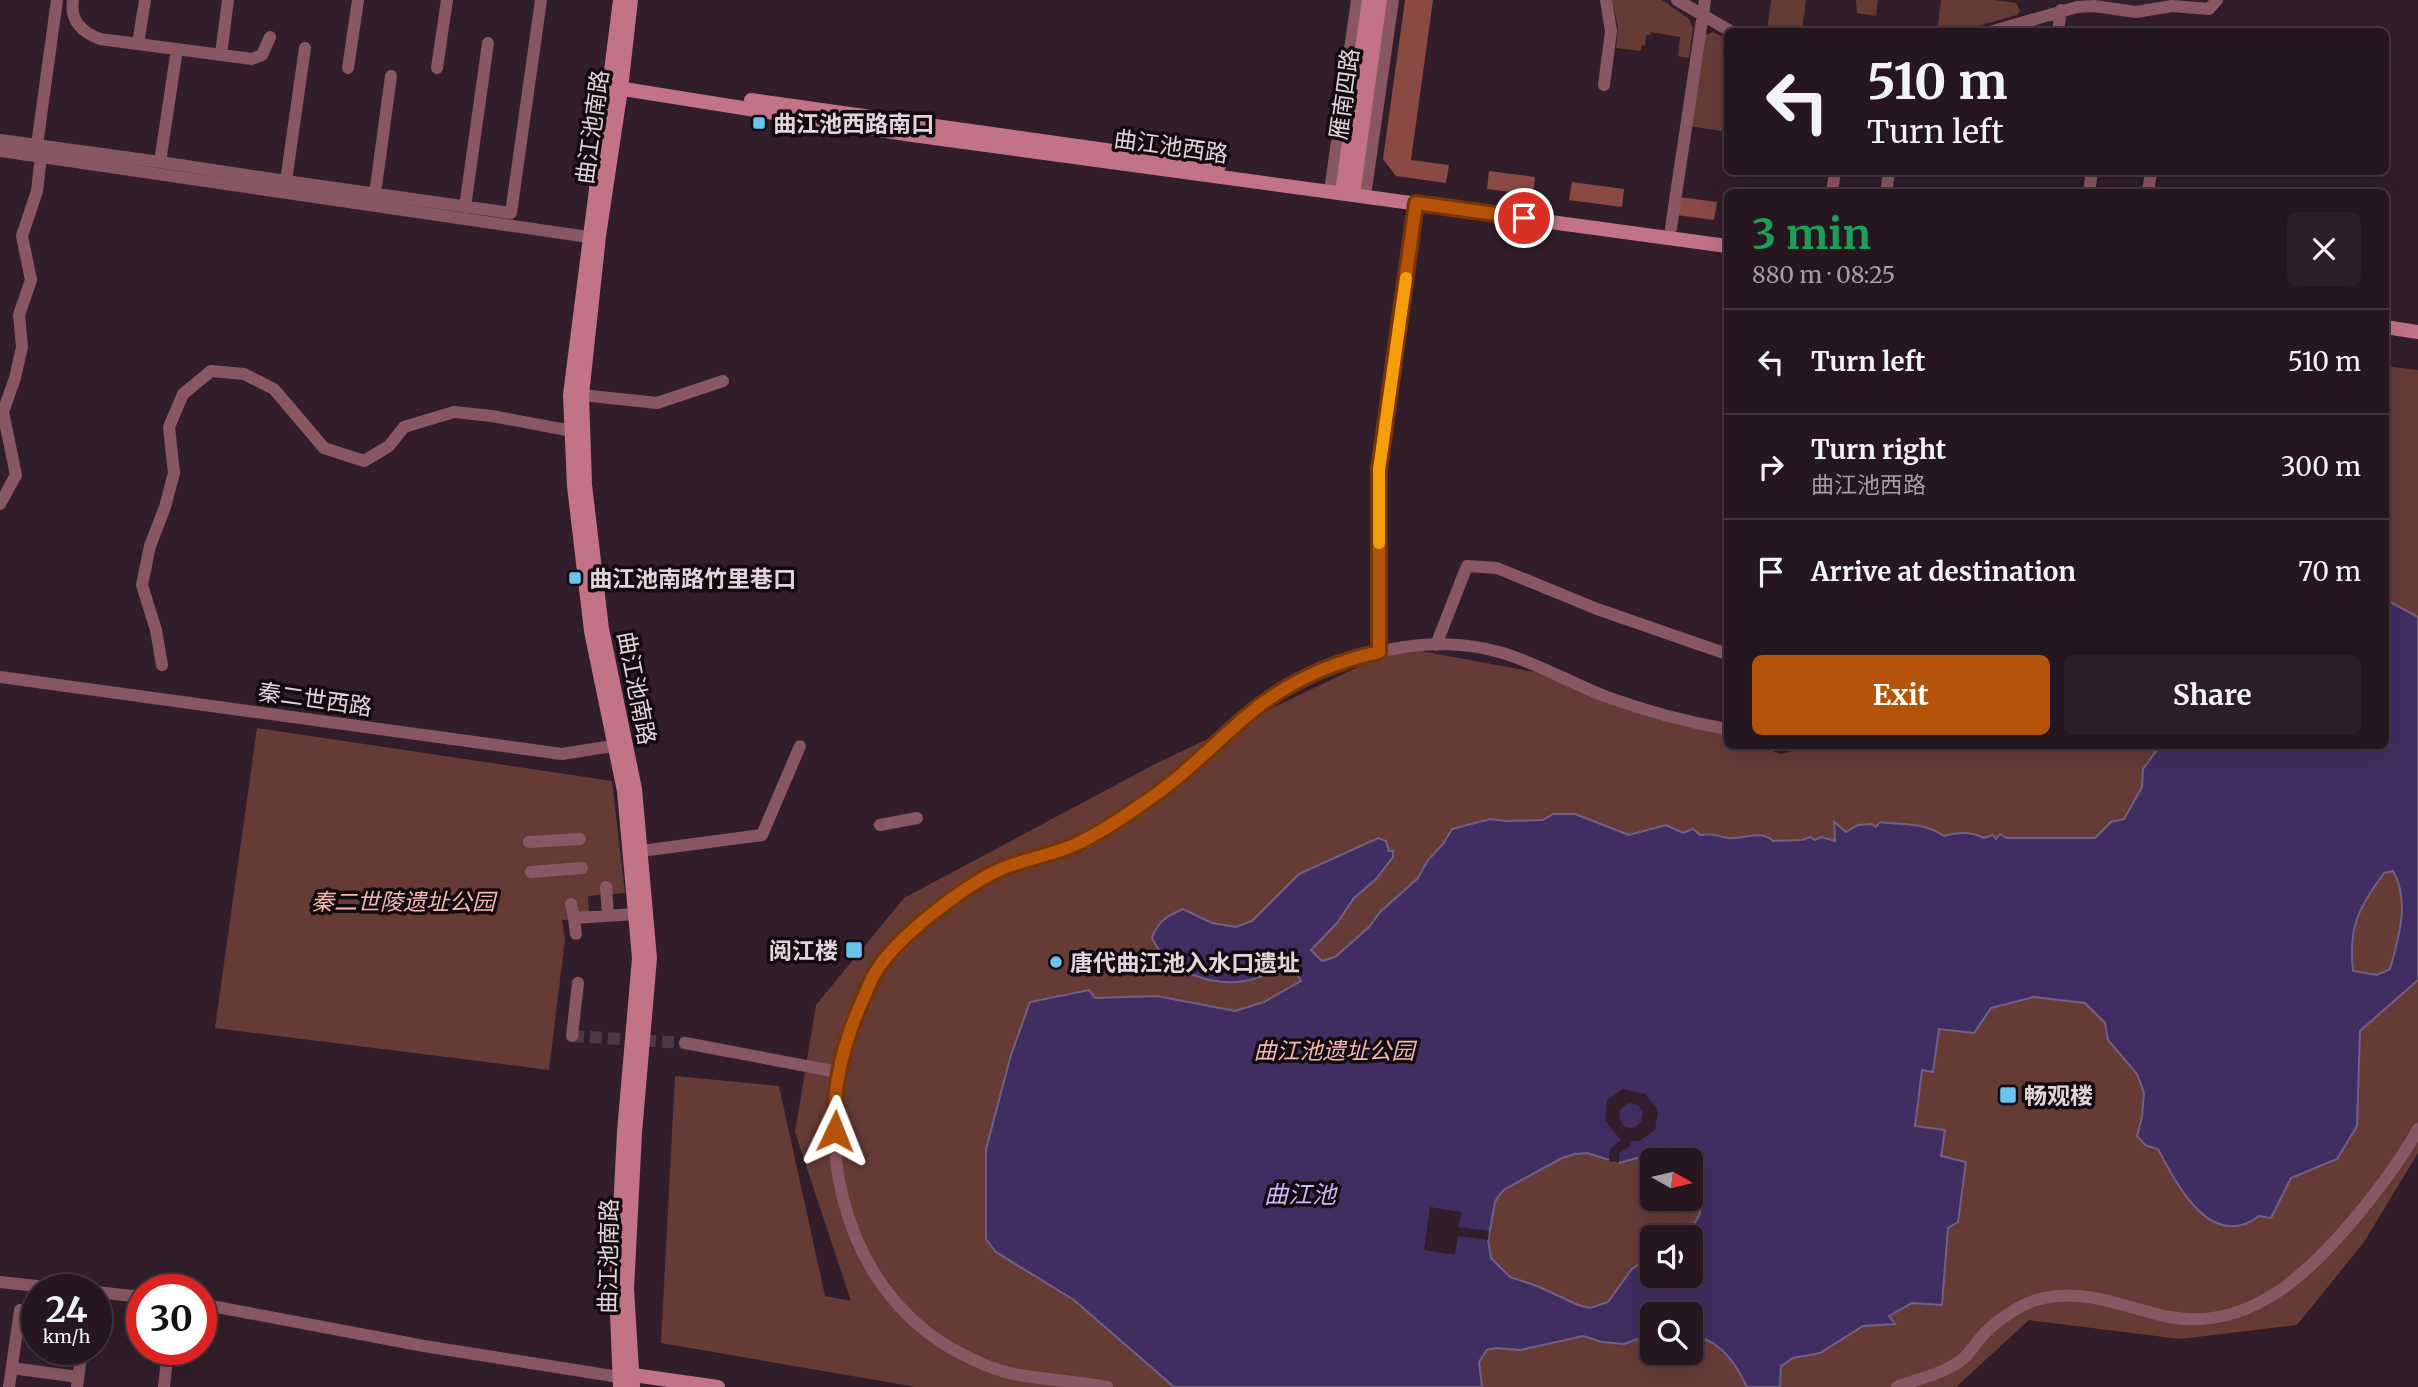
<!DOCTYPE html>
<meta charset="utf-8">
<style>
body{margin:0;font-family:Merriweather,"Noto Sans SC",serif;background:#2d1f29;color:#f1f3f6;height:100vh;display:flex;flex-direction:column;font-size:26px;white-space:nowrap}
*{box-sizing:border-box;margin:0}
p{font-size:23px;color:#a39fa5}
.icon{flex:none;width:38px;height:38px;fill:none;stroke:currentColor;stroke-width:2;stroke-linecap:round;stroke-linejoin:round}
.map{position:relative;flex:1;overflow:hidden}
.panel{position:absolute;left:1724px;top:189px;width:665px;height:560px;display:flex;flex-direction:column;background:#251620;border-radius:10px;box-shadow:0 7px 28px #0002,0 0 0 2px #42353e}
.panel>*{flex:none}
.banner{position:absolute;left:1724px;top:28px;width:665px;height:147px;border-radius:10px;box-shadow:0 7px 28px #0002,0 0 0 2px #42353e;background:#251620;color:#f1f3f6;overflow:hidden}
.needle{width:46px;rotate:98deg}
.tools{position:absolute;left:1640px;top:1148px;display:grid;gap:14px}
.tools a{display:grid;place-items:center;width:63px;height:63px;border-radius:10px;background:#251620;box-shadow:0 7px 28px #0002,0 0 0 2px #42353e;font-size:35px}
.speed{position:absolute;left:21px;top:1274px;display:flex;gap:14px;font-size:35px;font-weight:700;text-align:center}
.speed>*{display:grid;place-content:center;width:91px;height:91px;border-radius:50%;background:#251620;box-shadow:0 7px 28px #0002,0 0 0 2px #42353e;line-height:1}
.speed small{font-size:18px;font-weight:400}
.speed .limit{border:10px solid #d22;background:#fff;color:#111}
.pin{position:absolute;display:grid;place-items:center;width:60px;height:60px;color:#fff;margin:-30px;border:4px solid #fff;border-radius:50%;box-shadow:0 2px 7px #0007}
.me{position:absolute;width:77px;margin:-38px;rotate:2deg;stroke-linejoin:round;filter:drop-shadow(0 0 5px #0008)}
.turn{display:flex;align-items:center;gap:24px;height:147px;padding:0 28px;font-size:32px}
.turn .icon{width:91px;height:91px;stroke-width:2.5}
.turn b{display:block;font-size:49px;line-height:60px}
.round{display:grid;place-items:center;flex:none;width:74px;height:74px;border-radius:10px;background:#2d1f29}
.summary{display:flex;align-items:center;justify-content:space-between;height:119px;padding:0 28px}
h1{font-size:42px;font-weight:700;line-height:52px;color:#1e9e55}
.action{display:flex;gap:14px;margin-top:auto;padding:14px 28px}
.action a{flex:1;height:80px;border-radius:10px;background:#b45309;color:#fff;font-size:28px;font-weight:700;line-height:80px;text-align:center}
.action a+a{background:#2d1f29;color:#f1f3f6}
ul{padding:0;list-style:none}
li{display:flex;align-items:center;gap:21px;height:105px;padding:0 28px;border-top:2px solid #42353e}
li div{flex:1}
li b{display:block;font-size:26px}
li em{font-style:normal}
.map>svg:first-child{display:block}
</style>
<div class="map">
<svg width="2418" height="1387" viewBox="0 0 2418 1387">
<rect width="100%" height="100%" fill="#311e2a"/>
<path fill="#663b36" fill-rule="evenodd" d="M1612,0H1662L1689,19L1693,28L1689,58L1678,56L1680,37L1651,32L1650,35H1646L1645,46L1642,45L1641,51L1616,48L1618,27Z
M1771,0H1806L1802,31H1767Z
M1856,0H1878L1876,16L1857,13Z
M1941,0H1994L2016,3L2020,11L2017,15L1960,31H1940L1938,24Z
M1713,32L1727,39V132L1690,126L1703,36Z
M2385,366L2418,370V1153L2364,1242L2297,1325L2180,1339L2029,1320L1956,1387H916L661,1343L675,1076L779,1086L825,1296L851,1301L795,1132L816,1005L904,898L1155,764L1400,647L1556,676L1727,735V746H1758L1781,754L1812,746H2385ZM1652,1160H1690V1199H1652ZM1652,1237H1690V1276H1652ZM1652,1314H1690V1353H1652Z
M257,728L612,781L625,893L588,896L589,918L562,920L565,939L549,1070L215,1028Z"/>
<path fill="#8a4943" d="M1405,0H1433L1411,160L1449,165L1446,183L1396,176L1383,159Z
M1489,171L1535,177L1533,195L1487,189Z
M1572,182L1624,189L1622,207L1569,200Z
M1679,197L1717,202L1714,220L1676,215Z"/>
<path fill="#402e62" stroke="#706086" stroke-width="2" fill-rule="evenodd" d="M2385,599L2418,617V980L2360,1031L2357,1126L2337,1159L2291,1178L2271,1218L2259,1216C2211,1252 2177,1185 2158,1149L2145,1145L2137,1136L2142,1117L2144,1093L2137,1074L2108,1040L2105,1023L2085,1003L2034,997L1991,1008L1974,1033L1939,1029L1933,1072L1922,1070L1915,1126L1945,1130L1941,1156L1966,1162L1958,1222L1948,1228L1942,1305L1912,1303L1889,1316L1895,1324L1863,1326L1820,1353L1793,1358L1781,1366L1780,1387H1747C1736,1363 1719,1338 1691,1336L1690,1314H1652V1334L1624,1344L1602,1342L1583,1336L1521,1350L1496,1348L1487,1350L1479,1362L1482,1387H1174L1074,1300L996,1252L986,1239V1149L1011,1055L1030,1002L1089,990L1095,998L1157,996L1235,1011L1264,1002L1301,981L1291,964C1278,969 1264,976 1250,980C1214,988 1167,972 1152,938C1158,921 1167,916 1183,909L1212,923L1236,927L1252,921L1299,874L1378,838L1386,841L1389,851H1393V857L1376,879L1354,898L1337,923L1311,950L1322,961L1335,957L1369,927L1380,912L1418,878L1428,860L1443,844L1452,829L1490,819L1506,821L1543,820L1553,814H1575L1629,835L1666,825L1683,833L1693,829L1700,835C1716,833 1715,836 1728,838C1743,840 1760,829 1773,841L1802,840L1810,837L1815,840L1822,837L1835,841L1834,822L1846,832L1858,825L1872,824L1876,827L1880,822C1903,825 1924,822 1944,836C1957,832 1971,831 1984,838L1993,835L1996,839L2000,834L2007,838H2095L2111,822L2124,819L2142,787L2143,769L2160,746H2385ZM2393,871C2410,901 2399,937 2390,969L2377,975L2353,971C2348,927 2359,907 2384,873ZM1662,1151C1673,1154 1679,1160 1690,1160C1691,1165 1689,1173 1691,1178C1692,1182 1695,1185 1697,1188C1707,1209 1697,1226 1679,1237H1690V1276H1652V1254L1631,1270L1608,1302L1590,1308L1578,1305L1537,1286L1510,1277L1491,1258L1488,1240L1495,1202L1499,1195L1505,1189L1562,1158L1575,1154L1587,1153L1619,1163Z"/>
<path fill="#311e2a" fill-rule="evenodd" d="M1623,1089L1645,1094L1658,1110L1655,1130L1639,1141H1631L1629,1147L1619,1153V1163L1609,1161L1610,1149L1621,1140L1605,1121L1607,1100ZM1629,1103L1638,1105L1643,1111L1641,1122L1634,1128L1625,1127L1619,1119L1620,1110Z
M1430,1207L1461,1212L1459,1227L1489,1231L1488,1240L1458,1236L1455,1255L1424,1250Z"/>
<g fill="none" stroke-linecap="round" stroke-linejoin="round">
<path stroke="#4b3945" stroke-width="12" stroke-dasharray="12 6" stroke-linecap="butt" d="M572,1036L685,1043"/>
<path stroke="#895763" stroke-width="12" d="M73,0C70,21 81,32 100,39L252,59L262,55L270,37
M1677,0L1732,32
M1990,32L2077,7L2094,6L2136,12L2172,6L2209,9L2217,0
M2058,32L2061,10
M138,44L145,0
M305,48L286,181L511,213L541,0
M177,49L160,162L286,181
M221,54L228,0
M348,68L358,0
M437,68L447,0
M1604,85L1611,31L1606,0
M0,140L160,162
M37,145L57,0
M0,151L588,237
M1887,187L1889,172
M1330,191L1357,0
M1832,192L1835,172
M2089,192L2092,172
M2148,192L2151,172
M375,194L391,76
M1365,196L1393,0
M465,207L488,43
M1671,228L1705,0
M582,395L657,403L723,381
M0,504L16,475L3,412L15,378L22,347L19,315L31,280L22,236L37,191L41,156
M1436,645L1467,566L1497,568L1597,609L1727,654
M1379,652V470L1416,203
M162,665L156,630L142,585L150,546L165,507L174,473L169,427L183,394L211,371L244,374L274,389L324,448L364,461L389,446L404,427L454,412L492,416L572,431
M0,677L562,754L625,744
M880,825L917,818
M529,842L580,839
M641,851L762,835L800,746
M531,872L582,868
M606,887L608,916
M571,904L574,918
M576,934L574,918L635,914
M572,1036L578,983
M685,1043L838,1072
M0,1282L73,1290
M96,1292L142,1297
M201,1304L424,1346L619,1377
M12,1368L78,1377
M9,1387L20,1310L37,1312
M77,1387L82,1349
M164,1387L168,1349
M1107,1387C1076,1381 1045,1380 1014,1374C994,1370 973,1360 956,1351C837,1286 806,1124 859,1007C870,985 878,966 896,948C926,918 961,886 1002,869C1026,860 1053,856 1076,845C1098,833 1122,818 1143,804C1179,779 1210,747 1244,718C1289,681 1340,657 1398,648C1430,642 1467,643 1499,652C1536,662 1570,683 1607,697C1646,711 1687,722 1727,729
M1897,1387C1919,1378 1946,1374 1965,1357C1972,1350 1978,1340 1985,1333C2000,1318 2023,1302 2044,1298C2086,1288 2129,1309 2169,1317C2252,1332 2312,1270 2360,1212C2381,1186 2402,1159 2418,1129"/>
<path stroke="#c27387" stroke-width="14" d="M620,0L570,395L574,486L591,631L624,791L639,958L624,1132L616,1289L620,1387
M631,0L621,89L599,236L582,395L585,485L602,629L635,789L650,958L635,1133L627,1289L633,1387
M611,87L905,134L1727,246
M751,100L1219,166
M1342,192L1369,0
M1353,194L1380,0
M2385,327L2418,332
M626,1376L633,1375L718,1387"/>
</g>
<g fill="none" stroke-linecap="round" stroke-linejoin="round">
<defs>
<path id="route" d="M835,1131C832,1085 844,1041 863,999C868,989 871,978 877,970C897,937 964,886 999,870C1023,859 1050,856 1074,845C1097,835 1121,819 1142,804C1179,780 1210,748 1243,719C1282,685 1329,663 1379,652V470L1416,203L1524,218"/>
</defs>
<use href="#route" stroke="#753606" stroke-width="18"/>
<use href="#route" stroke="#b45309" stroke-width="12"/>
<path stroke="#f59e0b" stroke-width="12" d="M1379,543V470L1406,278"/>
</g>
<g fill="#69c4f0" stroke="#140b10" stroke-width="2.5">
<rect x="752" y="116" width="14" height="14" rx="3.5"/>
<rect x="568" y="571" width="14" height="14" rx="3.5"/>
<rect x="845" y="941" width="18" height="18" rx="3.5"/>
<circle cx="1056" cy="962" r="7"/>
<rect x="1999" y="1086" width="18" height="18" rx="3.5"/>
</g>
<g text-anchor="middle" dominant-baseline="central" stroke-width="7" stroke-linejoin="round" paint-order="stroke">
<g font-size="23" fill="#e1d4db" stroke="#140b10">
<text transform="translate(1344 94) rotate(-82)">雁南四路</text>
<text transform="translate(592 127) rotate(-82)">曲江池南路</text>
<text transform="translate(1171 146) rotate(8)">曲江池西路</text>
<text transform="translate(637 688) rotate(79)">曲江池南路</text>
<text transform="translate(315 699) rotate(8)">秦二世西路</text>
<text transform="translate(608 1256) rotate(-89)">曲江池南路</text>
</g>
<g font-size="23" font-weight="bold" fill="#e1d4db" stroke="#140b10" text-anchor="start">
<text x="773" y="123">曲江池西路南口</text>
<text x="589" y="578">曲江池南路竹里巷口</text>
<text x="838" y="950" text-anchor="end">阅江楼</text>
<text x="1070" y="962">唐代曲江池入水口遗址</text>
<text x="2024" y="1095">畅观楼</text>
</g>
<g font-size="23" font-style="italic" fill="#f4b7b0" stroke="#140b10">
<text x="403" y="901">秦二世陵遗址公园</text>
<text x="1334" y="1050">曲江池遗址公园</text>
</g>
<g font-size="24" font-style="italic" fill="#cbb7fa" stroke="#140b10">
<text x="1300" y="1194">曲江池</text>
</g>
</g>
</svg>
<div class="tools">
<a><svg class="needle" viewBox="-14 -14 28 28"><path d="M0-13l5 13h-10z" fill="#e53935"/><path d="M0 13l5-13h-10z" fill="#a39fa5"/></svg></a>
<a><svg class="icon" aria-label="sound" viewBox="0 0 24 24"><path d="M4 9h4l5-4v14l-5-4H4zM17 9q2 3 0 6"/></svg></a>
<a><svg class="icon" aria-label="search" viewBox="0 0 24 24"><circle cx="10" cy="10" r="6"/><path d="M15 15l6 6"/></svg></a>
</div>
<div class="speed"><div>24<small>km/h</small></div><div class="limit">30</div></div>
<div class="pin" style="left:1524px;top:218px;background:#d93025"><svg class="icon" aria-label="arrive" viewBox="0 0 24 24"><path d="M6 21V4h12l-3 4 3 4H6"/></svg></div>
<svg class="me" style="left:835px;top:1131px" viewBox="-20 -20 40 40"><path d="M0-17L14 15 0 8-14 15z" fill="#b45309" stroke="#fff" stroke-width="4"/></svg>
<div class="banner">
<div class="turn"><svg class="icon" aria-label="left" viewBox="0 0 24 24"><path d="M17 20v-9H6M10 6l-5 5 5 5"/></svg><div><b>510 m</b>Turn left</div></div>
</div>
<section class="panel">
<div class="summary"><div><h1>3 min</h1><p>880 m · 08:25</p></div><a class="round"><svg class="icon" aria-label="close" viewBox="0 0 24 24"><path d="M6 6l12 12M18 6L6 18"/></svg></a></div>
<ul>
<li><svg class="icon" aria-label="left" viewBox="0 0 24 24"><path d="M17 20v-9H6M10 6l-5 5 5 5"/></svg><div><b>Turn left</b></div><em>510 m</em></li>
<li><svg class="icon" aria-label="right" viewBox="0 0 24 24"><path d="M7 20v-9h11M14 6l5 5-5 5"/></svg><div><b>Turn right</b><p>曲江池西路</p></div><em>300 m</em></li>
<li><svg class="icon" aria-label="arrive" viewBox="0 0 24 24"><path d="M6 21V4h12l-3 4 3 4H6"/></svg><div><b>Arrive at destination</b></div><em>70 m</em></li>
</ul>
<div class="action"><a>Exit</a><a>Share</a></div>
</section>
</div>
